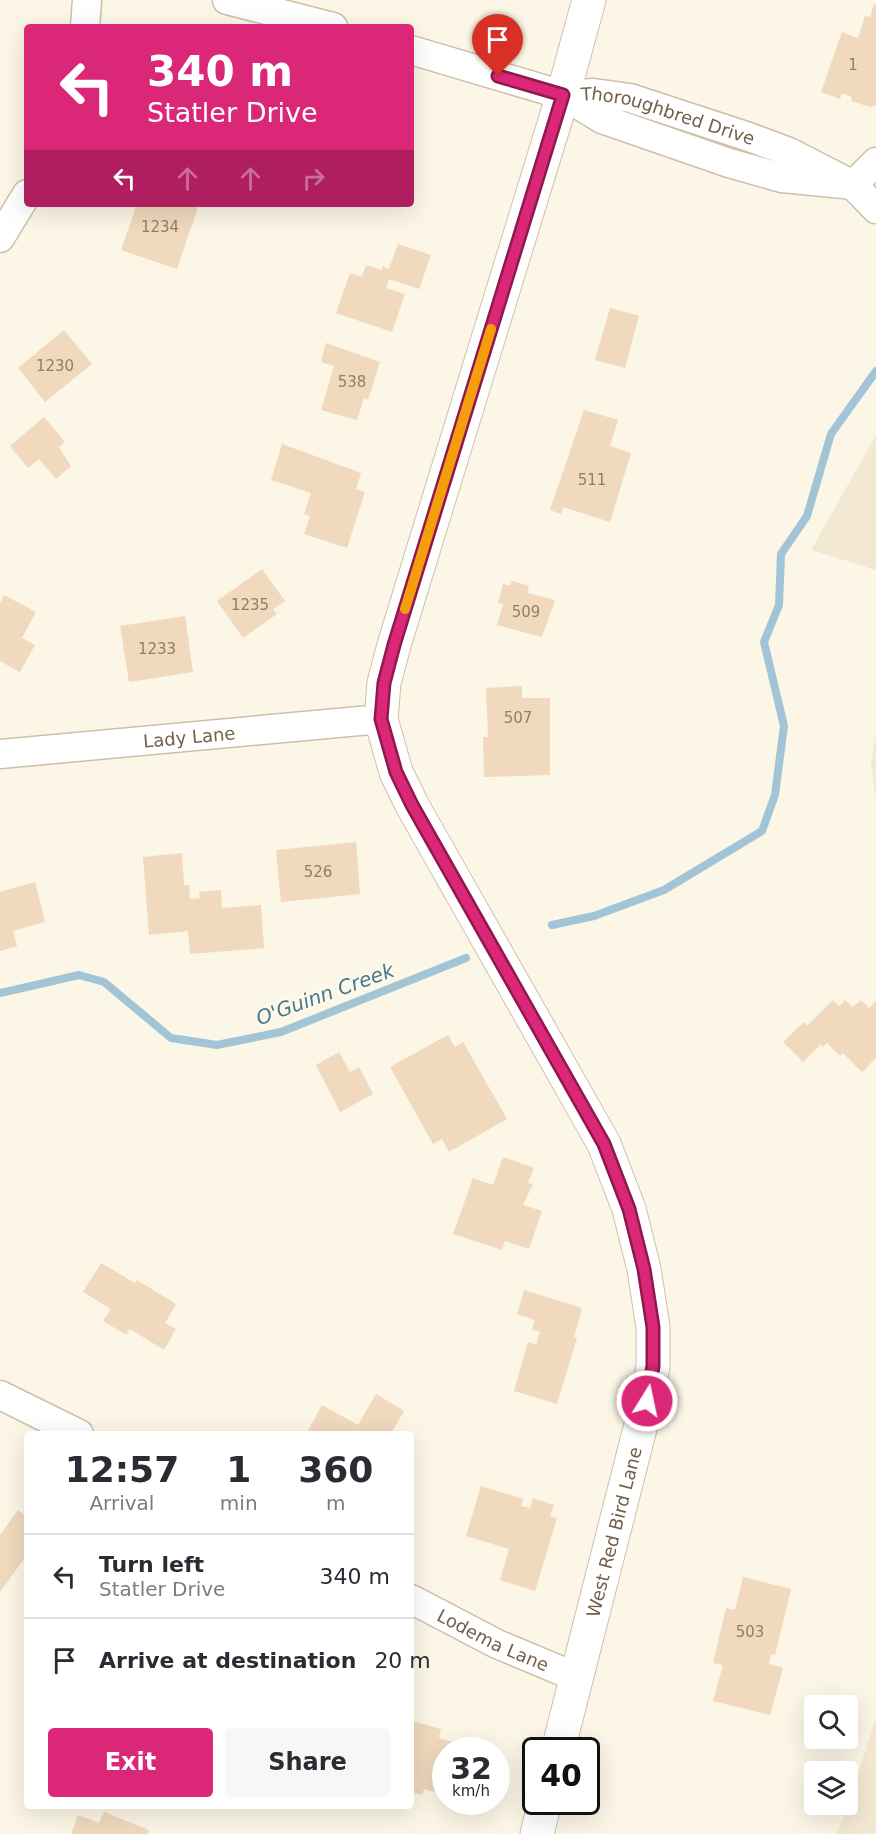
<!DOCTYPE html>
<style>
body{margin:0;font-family:"DejaVu Sans",sans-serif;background:#f7f7f7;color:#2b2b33;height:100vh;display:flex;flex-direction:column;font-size:22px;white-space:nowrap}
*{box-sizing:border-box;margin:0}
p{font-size:20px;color:#7c7c81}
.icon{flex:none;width:33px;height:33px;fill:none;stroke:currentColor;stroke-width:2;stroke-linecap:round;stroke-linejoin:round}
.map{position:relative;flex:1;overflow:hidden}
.side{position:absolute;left:24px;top:1431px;width:390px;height:378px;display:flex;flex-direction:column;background:#fff;border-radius:6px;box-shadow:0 6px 24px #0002}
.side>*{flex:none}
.top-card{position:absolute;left:24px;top:24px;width:390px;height:183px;border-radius:6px;box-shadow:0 6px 24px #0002;background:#db2777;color:#fff;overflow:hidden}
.controls{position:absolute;left:804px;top:1695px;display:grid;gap:12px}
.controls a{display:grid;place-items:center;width:54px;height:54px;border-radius:6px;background:#fff;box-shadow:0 6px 24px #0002;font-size:30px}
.speed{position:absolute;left:432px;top:1737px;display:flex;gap:12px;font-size:30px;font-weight:700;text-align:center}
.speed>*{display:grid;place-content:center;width:78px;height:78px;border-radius:50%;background:#fff;box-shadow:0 6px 24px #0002;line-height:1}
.speed small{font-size:15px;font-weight:400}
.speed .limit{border:3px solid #111;border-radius:9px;background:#fff;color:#111}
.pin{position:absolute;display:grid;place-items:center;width:51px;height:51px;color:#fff;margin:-62px -26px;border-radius:50% 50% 50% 0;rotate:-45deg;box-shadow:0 0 6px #0007}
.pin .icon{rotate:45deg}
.me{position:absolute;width:66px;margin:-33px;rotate:10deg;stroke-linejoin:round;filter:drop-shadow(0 0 4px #0008)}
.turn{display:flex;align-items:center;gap:21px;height:126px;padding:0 24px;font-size:27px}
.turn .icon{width:78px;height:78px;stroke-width:2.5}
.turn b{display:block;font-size:42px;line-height:51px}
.lanes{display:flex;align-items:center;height:57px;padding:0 24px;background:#0003;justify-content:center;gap:30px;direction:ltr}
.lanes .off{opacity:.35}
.eta{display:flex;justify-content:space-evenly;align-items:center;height:102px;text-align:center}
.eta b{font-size:36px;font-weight:800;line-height:42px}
.action{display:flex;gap:12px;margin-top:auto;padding:12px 24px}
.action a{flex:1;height:69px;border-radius:6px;background:#db2777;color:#fff;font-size:24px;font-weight:800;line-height:69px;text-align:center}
.action a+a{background:#f7f7f7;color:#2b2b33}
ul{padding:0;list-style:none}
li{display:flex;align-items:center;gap:18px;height:84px;padding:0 24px;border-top:2px solid #e1e1e2}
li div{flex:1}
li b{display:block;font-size:22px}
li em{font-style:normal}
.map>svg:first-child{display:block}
</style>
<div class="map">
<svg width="876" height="1834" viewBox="0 0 876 1834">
<rect width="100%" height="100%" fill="#fbf6e5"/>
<path fill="#f3e9d3" d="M876,435V570L811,550Z
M876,734V801L871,762Z
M876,1718V1834H837L848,1804Z"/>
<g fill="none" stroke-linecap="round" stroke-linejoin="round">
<path stroke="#a1c5d6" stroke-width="8" d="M552,925L594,916L664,890L762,831L775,795L784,726L764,642L779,605L781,554L807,516L831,434L876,371
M0,993L79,975L104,982L171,1038L217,1045L281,1032L466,958"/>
</g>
<path fill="#f0d9bd" d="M874,4L876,5V105L870,107L851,101L852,97L842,93L840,99L821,92L842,32L858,38L865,16L870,17Z
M137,204H199L177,269L121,250Z
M398,244L431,255L419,289L389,279L386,288L405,294L392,332L336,313L350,273L362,277L366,265L382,270L383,266L389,269Z
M610,308L639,316L625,368L595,360Z
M64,330L92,364L45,402L18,368Z
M326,343L380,362L368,400L364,398L357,420L321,410L334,366L321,362Z
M584,410L618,420L610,446L631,453L610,522L563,507L561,514L550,510Z
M44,417L65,442L59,447L71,466L56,479L39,459L28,468L10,446Z
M282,444L361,473L356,489L365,492L347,548L304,534L310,516L304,514L311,493L271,480Z
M262,569L285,601L273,609L277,614L243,638L217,601Z
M512,581L529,586L527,593L555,600L542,637L497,625L503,604L498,603L503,584L510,586Z
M4,595L36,612L22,638L35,645L20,672L0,661V603Z
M185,616L193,672L129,682L120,626Z
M522,686V698H550V775L484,777L483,737H488L486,688Z
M356,842L360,894L281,902L276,850Z
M182,853L184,885H189L190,899L200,898L199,892L221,890L222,908L261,905L264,948L190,954L188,931L149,935L143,857Z
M35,882L45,922L13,931L17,946L0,951V892Z
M833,1000L839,1006L845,1000L853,1007L861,1000L869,1008L876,1001V1058L862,1072L843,1053L840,1056L827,1043L823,1047L821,1044L803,1062L783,1042L804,1022L807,1026Z
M448,1035L455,1047L463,1042L507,1119L449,1152L442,1139L433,1144L390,1067Z
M339,1052L350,1072L359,1067L373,1094L340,1112L316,1065Z
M503,1157L534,1168L528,1183L533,1184L523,1205L542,1211L529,1249L505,1241L502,1250L453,1234L473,1178L493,1185Z
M101,1263L135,1283L137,1280L176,1304L165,1323L176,1329L164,1350L130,1329L126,1335L103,1321L111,1309L83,1292Z
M524,1290L582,1308L574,1337L577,1338L557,1404L514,1391L528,1342L536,1345L540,1332L532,1330L535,1320L517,1314Z
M376,1394L404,1411L391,1434H306L322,1405L358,1425Z
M481,1486L523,1499L521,1506L530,1508L533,1498L554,1505L550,1516L557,1518L535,1591L500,1580L509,1549L466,1536Z
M18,1510L27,1516V1555L0,1592V1535Z
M743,1577L791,1589L775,1655L771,1654L769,1664L783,1668L770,1715L713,1701L723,1665L713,1663L726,1608L735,1610Z
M412,1721L441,1729L439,1738L478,1750H446V1795L424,1789L422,1795L411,1792Z
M104,1812L149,1830L148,1834H71L78,1815L99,1823Z"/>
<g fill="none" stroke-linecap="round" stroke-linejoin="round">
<defs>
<g id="street">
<path d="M227,0L333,27"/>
<path d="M85,27L87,0"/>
<path d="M411,50L563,95L602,119L729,163L782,178L853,185"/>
<path id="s1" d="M563,95L594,93L630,98L749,137L789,152L853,185L876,209"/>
<path d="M853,185L876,162"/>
<path d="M0,238L27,194"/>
<path id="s2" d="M0,754L381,719"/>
<path d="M0,1395L79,1434"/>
<path id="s3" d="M411,1599L497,1644L576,1677"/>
</g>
<g id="secondary">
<path id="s4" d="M558,1750L647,1401L653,1366V1327L644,1269L629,1209L604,1144L412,805L396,772L381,719L384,683L394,645L563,95L589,0"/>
<path d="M537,1834L545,1802"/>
</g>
</defs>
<use href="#street" stroke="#cdbfac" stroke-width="31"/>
<use href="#secondary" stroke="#cfc0a9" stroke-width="35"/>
<use href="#street" stroke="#fff" stroke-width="28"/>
<use href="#secondary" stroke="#fff" stroke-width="33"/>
</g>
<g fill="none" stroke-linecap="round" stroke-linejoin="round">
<defs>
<path id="route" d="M498,76L563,95L394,645L384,683L381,719L396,772L412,805L604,1144L629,1209L644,1269L653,1327V1366L647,1401"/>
</defs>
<use href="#route" stroke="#8e194d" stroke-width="15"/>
<use href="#route" stroke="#db2777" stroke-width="10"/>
<path stroke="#f59e0b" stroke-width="10" d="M405,609L491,329"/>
</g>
<g text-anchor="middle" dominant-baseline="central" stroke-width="6" stroke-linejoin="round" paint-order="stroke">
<g font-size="15" fill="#927e68">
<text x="853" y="65">1</text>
<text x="160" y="227">1234</text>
<text x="55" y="366">1230</text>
<text x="352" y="382">538</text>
<text x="592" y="480">511</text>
<text x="250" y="605">1235</text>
<text x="526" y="612">509</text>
<text x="157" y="649">1233</text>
<text x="518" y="718">507</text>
<text x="318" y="872">526</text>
<text x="750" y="1632">503</text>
</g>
<g font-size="18" fill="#73604b" stroke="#fefaeb">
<text stroke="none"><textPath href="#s1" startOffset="108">Thoroughbred Drive</textPath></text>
<text stroke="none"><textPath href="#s2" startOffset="190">Lady Lane</textPath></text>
<text stroke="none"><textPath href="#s4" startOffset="225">West Red Bird Lane</textPath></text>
<text stroke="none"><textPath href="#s3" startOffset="92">Lodema Lane</textPath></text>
</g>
<g font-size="20" font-style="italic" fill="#49778c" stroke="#fefaeb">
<text transform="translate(325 994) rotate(-20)">O'Guinn Creek</text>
</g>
</g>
</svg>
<div class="controls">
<a><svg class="icon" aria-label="search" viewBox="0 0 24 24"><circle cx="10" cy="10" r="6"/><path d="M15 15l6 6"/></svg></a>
<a><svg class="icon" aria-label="layers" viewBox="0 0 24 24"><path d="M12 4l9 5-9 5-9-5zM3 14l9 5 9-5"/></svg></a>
</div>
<div class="speed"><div>32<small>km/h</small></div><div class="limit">40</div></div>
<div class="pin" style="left:498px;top:76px;background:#d93025"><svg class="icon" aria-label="arrive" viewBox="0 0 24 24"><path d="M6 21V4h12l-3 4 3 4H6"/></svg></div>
<svg class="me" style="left:647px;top:1401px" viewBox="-20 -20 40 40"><circle r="17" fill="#db2777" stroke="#fff" stroke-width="3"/><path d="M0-11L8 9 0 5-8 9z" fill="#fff"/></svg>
<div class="top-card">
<div class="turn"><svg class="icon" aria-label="left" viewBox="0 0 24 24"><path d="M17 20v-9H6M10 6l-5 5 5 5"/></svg><div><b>340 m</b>Statler Drive</div></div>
<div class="lanes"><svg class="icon" aria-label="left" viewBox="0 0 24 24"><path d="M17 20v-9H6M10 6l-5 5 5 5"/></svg><svg class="icon off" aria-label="ahead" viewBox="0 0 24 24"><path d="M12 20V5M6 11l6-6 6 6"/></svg><svg class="icon off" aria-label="ahead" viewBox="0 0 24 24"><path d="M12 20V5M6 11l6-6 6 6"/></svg><svg class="icon off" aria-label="right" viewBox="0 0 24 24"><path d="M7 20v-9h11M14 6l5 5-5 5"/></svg></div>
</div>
<section class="side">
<div class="eta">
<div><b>12:57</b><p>Arrival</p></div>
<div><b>1</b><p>min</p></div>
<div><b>360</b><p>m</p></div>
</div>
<ul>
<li><svg class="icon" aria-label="left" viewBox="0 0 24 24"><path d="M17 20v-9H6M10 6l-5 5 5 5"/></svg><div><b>Turn left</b><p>Statler Drive</p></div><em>340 m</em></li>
<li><svg class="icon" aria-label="arrive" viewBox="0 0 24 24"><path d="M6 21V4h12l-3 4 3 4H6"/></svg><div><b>Arrive at destination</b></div><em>20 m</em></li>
</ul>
<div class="action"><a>Exit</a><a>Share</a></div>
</section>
</div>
